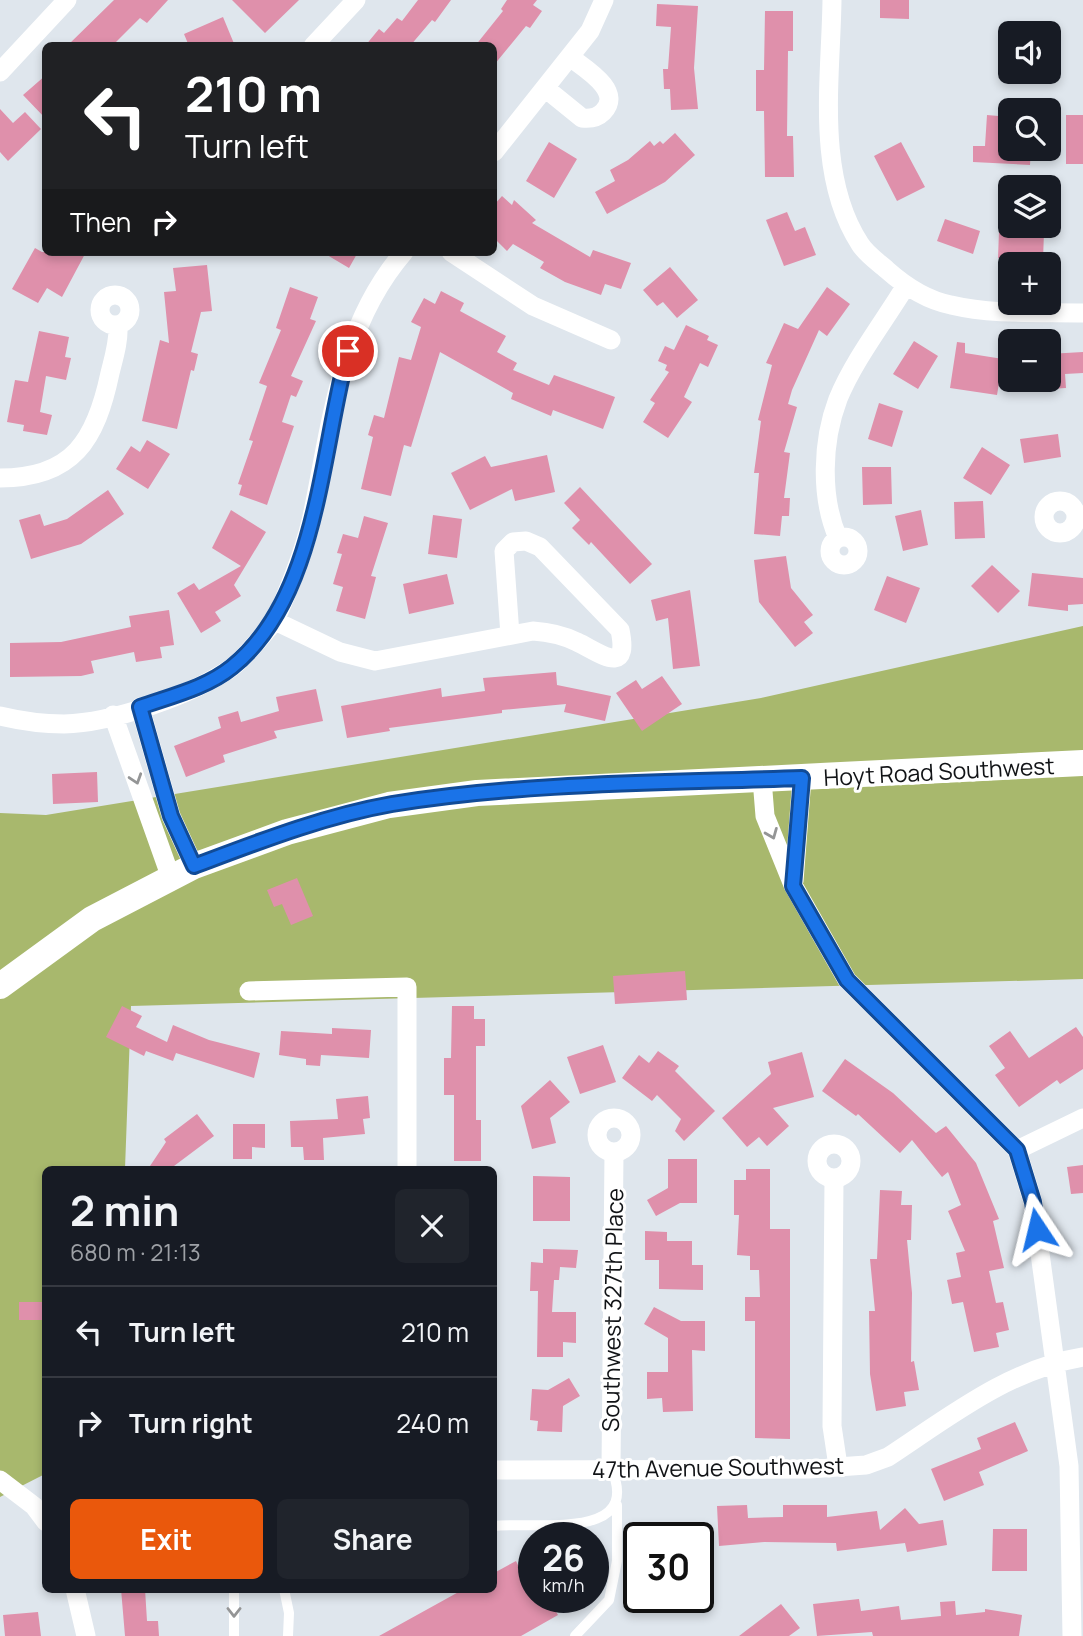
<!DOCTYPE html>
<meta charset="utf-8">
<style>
body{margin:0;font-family:Manrope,sans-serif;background:#20242c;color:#f1f3f6;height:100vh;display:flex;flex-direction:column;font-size:26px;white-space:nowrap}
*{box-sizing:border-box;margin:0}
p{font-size:23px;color:#9ea1a6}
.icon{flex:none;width:38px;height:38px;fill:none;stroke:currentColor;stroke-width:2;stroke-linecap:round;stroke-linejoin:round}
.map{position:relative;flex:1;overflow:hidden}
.sheet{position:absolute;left:42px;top:1166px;width:455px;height:427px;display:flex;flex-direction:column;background:#171b24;border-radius:10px;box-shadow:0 4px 10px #0003}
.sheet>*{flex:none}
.banner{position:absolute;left:42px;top:42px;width:455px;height:214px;border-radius:10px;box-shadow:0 4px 10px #0003;background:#202124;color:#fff;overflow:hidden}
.fabs{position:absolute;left:998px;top:21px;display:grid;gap:14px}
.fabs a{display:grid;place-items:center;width:63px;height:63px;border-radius:10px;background:#171b24;box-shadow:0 4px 10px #0003;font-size:35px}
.speed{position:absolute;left:518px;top:1522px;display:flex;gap:14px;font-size:35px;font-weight:700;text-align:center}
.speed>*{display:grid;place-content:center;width:91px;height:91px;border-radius:50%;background:#171b24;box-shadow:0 4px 10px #0003;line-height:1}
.speed small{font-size:18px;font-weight:400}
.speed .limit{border:4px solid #111;border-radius:10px;background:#fff;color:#111}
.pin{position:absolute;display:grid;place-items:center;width:60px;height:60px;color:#fff;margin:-30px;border:4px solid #fff;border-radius:50%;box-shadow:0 2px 7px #0007}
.me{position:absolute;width:77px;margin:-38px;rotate:350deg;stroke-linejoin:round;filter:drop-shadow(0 0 5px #0008)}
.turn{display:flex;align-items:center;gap:24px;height:147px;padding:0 28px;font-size:32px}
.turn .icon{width:91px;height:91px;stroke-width:2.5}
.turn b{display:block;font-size:49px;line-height:60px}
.then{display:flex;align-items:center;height:66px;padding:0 28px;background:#0003;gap:14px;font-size:26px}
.round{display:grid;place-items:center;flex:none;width:74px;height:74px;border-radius:10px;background:#20242c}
.overview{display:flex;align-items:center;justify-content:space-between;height:119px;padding:0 28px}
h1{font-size:42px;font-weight:700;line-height:52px}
.cta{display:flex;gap:14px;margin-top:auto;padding:14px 28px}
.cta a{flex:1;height:80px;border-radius:10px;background:#ea580c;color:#fff;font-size:28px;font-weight:700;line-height:80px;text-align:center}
.cta a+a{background:#20242c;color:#f1f3f6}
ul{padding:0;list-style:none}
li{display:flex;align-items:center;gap:21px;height:91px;padding:0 28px;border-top:2px solid #363941}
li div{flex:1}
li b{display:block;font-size:26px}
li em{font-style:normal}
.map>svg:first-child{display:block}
</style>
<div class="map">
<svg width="1083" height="1636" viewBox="0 0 1083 1636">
<rect width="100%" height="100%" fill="#dfe6ed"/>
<path fill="#a8b86d" d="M1083,626V979L131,1006L125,1169H46L45,1474L0,1497V813L46,815L761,698Z"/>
<path fill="#df90ab" d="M114,0H168L147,23L140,18L112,46H67Z
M232,0H299L265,33Z
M418,0H451L435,22L432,20L410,46H365L379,29L384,33L397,18L402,21Z
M507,0H537L533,5L542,11L530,28L526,26L494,65V46H475L503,11L501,9Z
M880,0H909V19L880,18Z
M657,4L698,6L694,68L698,109L671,110L670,89H664L663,69H668L671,27L656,26Z
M765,11H793V51H788L787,136H793L794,177H765L764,111H756V70H764Z
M223,17L235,46H189L184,34Z
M46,75V119L23,95Z
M0,109L13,123L25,112L41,129L8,161L0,152Z
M987,115L1010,117V149H1031L1030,165L973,162V146H985Z
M1066,115H1083V164H1066Z
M675,133L695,155L665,182L607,214L595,192L615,181L610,170L628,160L650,141L654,146L660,141L663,144Z
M549,142L577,159L554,198L526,181Z
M901,142L925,187L897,201L874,156Z
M502,196L512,205L514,200L536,220L532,223L590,257L593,250L631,263L621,289L605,284L601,295L565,282L540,268L544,262L513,244L507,251L494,238V205Z
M787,212L795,231L805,227L816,255L784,266L766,220Z
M945,219L980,231L973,254L937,241Z
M999,231L1044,232L1043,260L998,258Z
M35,248L42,252H86L62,297L47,288L38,303L12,289Z
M322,252H358L349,268Z
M207,265L212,311L201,312L191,352L198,354L194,371L191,370L177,429L142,421L160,340L169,343L164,292L176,291L173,268Z
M670,267L698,300L677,318L663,302L657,306L643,290Z
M290,287L318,297L310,319L316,321L291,376L303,381L296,397L291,395L282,422L294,426L267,505L239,495L242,485L238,484L253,441L249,440L267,386L259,383L281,330L276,328Z
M827,287L850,304L827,336L819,330L792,390L788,404L797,407L784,452L790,453L784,498H790L789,516H782L780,536L754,534L759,473H754L761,421L758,420L772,365L766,363L784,323L798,329Z
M441,291L464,303L460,311L506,336L497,352L517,363L513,370L549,385L554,375L615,397L603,429L553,410L551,416L511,399L513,393L440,352L411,447L404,445L391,496L361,489L373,437L368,435L374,415L384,418L399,357L411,360L421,327L411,322L424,298L435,304Z
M686,325L709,336L707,340L718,345L708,367L700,363L684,397L692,402L668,438L643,422L655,403L650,400L669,372L665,370L667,365L658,361L665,346L674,350Z
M39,331L69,337L65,357L71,358L66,380L46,376L40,412L52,415L47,435L23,431L24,425L7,422L15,380L28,382Z
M914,341L938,356L918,389L893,374Z
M957,342L965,343V353L1003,359L997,395L950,388Z
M1083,352V373L1065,374L1066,388L1048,389V354Z
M879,403L903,411L892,447L868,439Z
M1058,434L1061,457L1024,463L1020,439Z
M147,440L170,454L148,489L116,469L131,446L140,452Z
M982,447L1010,465L991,495L963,478Z
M547,455L555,492L515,501L512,489L470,510L451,473L485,456L491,467Z
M862,467H891L892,504L863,505Z
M580,487L652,564L630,584L591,542L589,545L572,528L580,520L564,503Z
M108,490L124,514L81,544L31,559L19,520L40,514L44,526L67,519Z
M983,501L985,538L955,539L954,502Z
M231,510L266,532L234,585L241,596L215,612L221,621L201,633L177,593L194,583L199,590L241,566L212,548Z
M921,510L928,545L903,551L895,516Z
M433,515L462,519L457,558L428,554Z
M364,516L388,523L371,576L376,577L365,619L336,611L343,587L333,584L342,554L337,553L343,534L358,538Z
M786,556L791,588L813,615L804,622L813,633L795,647L759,602L754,560Z
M992,565L1020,591L998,613L971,586Z
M1032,573L1083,578V604L1068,605V611L1028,606Z
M447,574L454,604L409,614L403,584Z
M887,576L920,588L906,623L874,610Z
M690,590L700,666L673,669L668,618L656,621L651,600Z
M169,610L174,645L160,647L162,658L136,662L134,652L91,661L94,673L81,676L10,677V643L61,642L131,627L129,616Z
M556,672L557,685L611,696L605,721L564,712L566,704L502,710V713L389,728L390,731L347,738L341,706L441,688L442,697L485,691L483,678Z
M662,676L682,704L642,731L616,693L636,680L642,689Z
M316,689L323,721L274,731L277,738L223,755L225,762L186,777L174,746L221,728L218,717L238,711L241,722L279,711L276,697Z
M97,772L98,802L53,804L52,774Z
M297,878L313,916L291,925L282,904L274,907L267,890Z
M685,971L687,1000L615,1004L613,976Z
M122,1006L142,1016L136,1027L167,1042L173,1025L209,1040L260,1053L254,1078L176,1053L173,1061L146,1051L144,1056L106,1037Z
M452,1006H474V1019H485V1046H476V1120H481V1161H454V1095H444V1058H451Z
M1076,1027L1083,1037V1069L1060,1084L1057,1080L1019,1107L995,1075L1005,1068L989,1046L1010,1031L1029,1058Z
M332,1028L371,1030L369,1058L321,1055L320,1066L306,1065V1059L279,1055L281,1031L332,1034Z
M603,1045L616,1082L580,1094L567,1057Z
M658,1051L679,1066L675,1071L715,1111L684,1141L675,1131L681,1119L657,1095L652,1101L622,1078L639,1055L649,1063Z
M802,1052L814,1097L773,1108L789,1126L767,1146L759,1137L747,1147L722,1118L771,1074L768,1062Z
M845,1059L893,1093L936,1133L946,1126L976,1163L999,1219L993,1221L1004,1268L989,1271L996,1303L1003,1302L1009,1330L996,1333L999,1347L974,1352L963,1302L952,1304L947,1280L961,1277L956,1253L965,1251L948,1211L961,1205L948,1172L942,1177L912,1140L900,1153L858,1114L856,1116L822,1091Z
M550,1080L570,1102L550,1118L556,1143L532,1149L521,1106Z
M368,1096L370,1118L363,1119L365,1134L323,1138L324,1160H304L303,1147H291L290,1121L338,1119L336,1099Z
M197,1114L214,1136L170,1169H148L166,1142L164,1139Z
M233,1124H265V1148L252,1147V1159H233Z
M668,1159H697V1203H680L656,1216L647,1200L668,1188Z
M1083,1165V1193L1071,1194L1067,1167Z
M746,1169H770V1229H790V1439L755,1438V1321H745V1297H760L759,1270H750V1256L737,1255L739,1215H734V1180H746Z
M533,1176L570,1177V1221H533Z
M880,1190L902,1191L901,1205H912L911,1240H907L912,1293L911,1362L914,1361L919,1390L904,1392L906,1406L876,1411L870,1374L869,1311H875L870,1259H877Z
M645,1231L667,1232V1241H692V1265H703V1290L659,1289V1260H645Z
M543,1249L578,1250L576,1268L560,1267L559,1280H554L552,1312H576V1343L563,1342V1357H537L538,1291H530L531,1262L543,1263Z
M19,1302H46V1320H19Z
M654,1307L681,1321H705V1351L692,1350L693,1411L663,1412L662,1398L647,1399V1372H668V1338L644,1324Z
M569,1378L580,1396L563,1406L562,1432L537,1431L538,1421L530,1420L532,1389L548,1390Z
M1015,1422L1028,1451L979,1472L984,1485L944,1501L931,1469L981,1449L977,1438Z
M747,1505L748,1518L783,1517V1505H827V1517L877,1511L880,1530L905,1508L919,1524L943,1520L947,1545L907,1552L905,1543L837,1551L836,1543L764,1542L719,1546L717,1506Z
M993,1529H1027V1571H992Z
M516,1561L534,1598H548L558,1615L521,1636H379L464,1589H494V1573Z
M121,1589H145L147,1621H158L159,1636H125Z
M859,1599L861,1611L899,1606L901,1620L941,1616L940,1602L955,1601L956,1615L985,1612V1609L1022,1615L1019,1636H873L872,1632L817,1636L813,1604Z
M781,1604L800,1628L789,1636H739Z
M38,1612L41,1636H5L3,1615Z"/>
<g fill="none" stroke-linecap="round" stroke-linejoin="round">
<path stroke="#fff" stroke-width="10" d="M494,1526C535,1521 644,1542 611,1468
M284,1589L289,1613L288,1636
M234,1636V1589
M575,1636L609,1600L617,1561V1505"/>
<path stroke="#fff" stroke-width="19" d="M832,0C831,78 815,175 860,244C866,254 878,262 887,270C905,286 926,300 951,305C993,315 1040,312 1083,313
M313,46L356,0
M0,72L67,0
M545,88L582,118C590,119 597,118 603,112C624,91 584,68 570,57
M494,152L590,31L604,0
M451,252L533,306L611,340
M100 310a15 15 0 1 1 30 0a15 15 0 1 1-30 0Z
M0,478C73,478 96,440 110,373C114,357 119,341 118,325
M1044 517a16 16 0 1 1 32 0a16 16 0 1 1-32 0Z
M830 551a14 14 0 1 1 28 0a14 14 0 1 1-28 0Z
M838,538C820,497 822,441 838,399C854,360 883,323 905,287
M275,621C289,588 303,555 311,521C331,428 339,327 404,252
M140,707L171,816L194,866
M113,715L171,878
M0,716C21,721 42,724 64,724C112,723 192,695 231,668C247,656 261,636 275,621L340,652L375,661L533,631C548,632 563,635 577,642C599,652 630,678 620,630L540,547L526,541L513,542L504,551L510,635
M762,779L765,816L793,885L847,980L1017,1150L1033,1202L1069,1466L1072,1636
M794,881L802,778
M249,991L407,987V1169
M597 1135a17 17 0 1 1 34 0a17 17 0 1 1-34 0Z
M817 1161a17 17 0 1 1 34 0a17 17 0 1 1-34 0Z
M1017,1150L1083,1118
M834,1179L832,1426L838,1466
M611,1468L614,1152
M494,1470L809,1469L866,1465L888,1457C949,1417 1009,1369 1083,1357
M0,1480L34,1506L46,1522
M75,1589L86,1636"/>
<path stroke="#fff" stroke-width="26" d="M0,986L92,919L194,866L287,832L389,805L477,793L1083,763"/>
</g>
<defs><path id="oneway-chevron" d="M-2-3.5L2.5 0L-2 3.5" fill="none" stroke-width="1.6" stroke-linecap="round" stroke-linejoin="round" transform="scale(1.75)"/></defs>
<g stroke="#949596">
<use href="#oneway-chevron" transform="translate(136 779) rotate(72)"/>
<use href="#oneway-chevron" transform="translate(772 834) rotate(68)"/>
<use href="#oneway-chevron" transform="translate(234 1612) rotate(90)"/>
</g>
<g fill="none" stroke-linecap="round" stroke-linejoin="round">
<defs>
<path id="route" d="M348,351C321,450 318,598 232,667C206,688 171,696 140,707L171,816L194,866C258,842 324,816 392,804C527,782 666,783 802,778L793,886L847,980L1017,1150L1033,1202L1037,1229"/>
</defs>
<use href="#route" stroke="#114b97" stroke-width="18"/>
<use href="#route" stroke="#1a73e8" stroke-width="12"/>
</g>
<g text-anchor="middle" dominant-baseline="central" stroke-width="6" stroke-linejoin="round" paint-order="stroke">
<g font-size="23" fill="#111316" stroke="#fff">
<text transform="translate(939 771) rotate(-3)">Hoyt Road Southwest</text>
<text transform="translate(612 1310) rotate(-89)">Southwest 327th Place</text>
<text transform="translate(718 1467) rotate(-1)">47th Avenue Southwest</text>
</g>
</g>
</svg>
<div class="fabs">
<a><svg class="icon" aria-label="sound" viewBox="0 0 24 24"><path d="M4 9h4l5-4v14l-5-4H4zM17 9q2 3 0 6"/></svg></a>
<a><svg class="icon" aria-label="search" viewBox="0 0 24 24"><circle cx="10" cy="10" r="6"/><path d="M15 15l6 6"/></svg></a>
<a><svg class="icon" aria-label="layers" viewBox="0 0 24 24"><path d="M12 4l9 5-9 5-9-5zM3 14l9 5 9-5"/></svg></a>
<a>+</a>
<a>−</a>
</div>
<div class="speed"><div>26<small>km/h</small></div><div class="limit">30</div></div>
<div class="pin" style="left:348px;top:351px;background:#d93025"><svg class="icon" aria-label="arrive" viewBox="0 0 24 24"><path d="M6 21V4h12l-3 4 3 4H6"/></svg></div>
<svg class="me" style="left:1037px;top:1229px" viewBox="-20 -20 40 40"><path d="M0-17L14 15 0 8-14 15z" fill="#1a73e8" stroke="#fff" stroke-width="4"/></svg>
<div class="banner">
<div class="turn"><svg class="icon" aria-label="left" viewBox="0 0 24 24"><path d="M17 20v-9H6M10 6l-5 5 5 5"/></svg><div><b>210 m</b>Turn left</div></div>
<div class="then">Then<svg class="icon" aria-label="right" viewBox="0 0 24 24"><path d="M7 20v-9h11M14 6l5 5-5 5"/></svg></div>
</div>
<section class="sheet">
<div class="overview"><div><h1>2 min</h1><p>680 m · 21:13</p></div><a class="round"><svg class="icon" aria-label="close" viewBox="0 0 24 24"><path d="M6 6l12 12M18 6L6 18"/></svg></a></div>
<ul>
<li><svg class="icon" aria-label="left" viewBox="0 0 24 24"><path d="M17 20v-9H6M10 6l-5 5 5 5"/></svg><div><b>Turn left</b></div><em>210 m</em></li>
<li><svg class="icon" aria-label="right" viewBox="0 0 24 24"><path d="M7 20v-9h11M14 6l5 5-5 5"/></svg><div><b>Turn right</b></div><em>240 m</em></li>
</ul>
<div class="cta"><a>Exit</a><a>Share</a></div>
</section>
</div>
